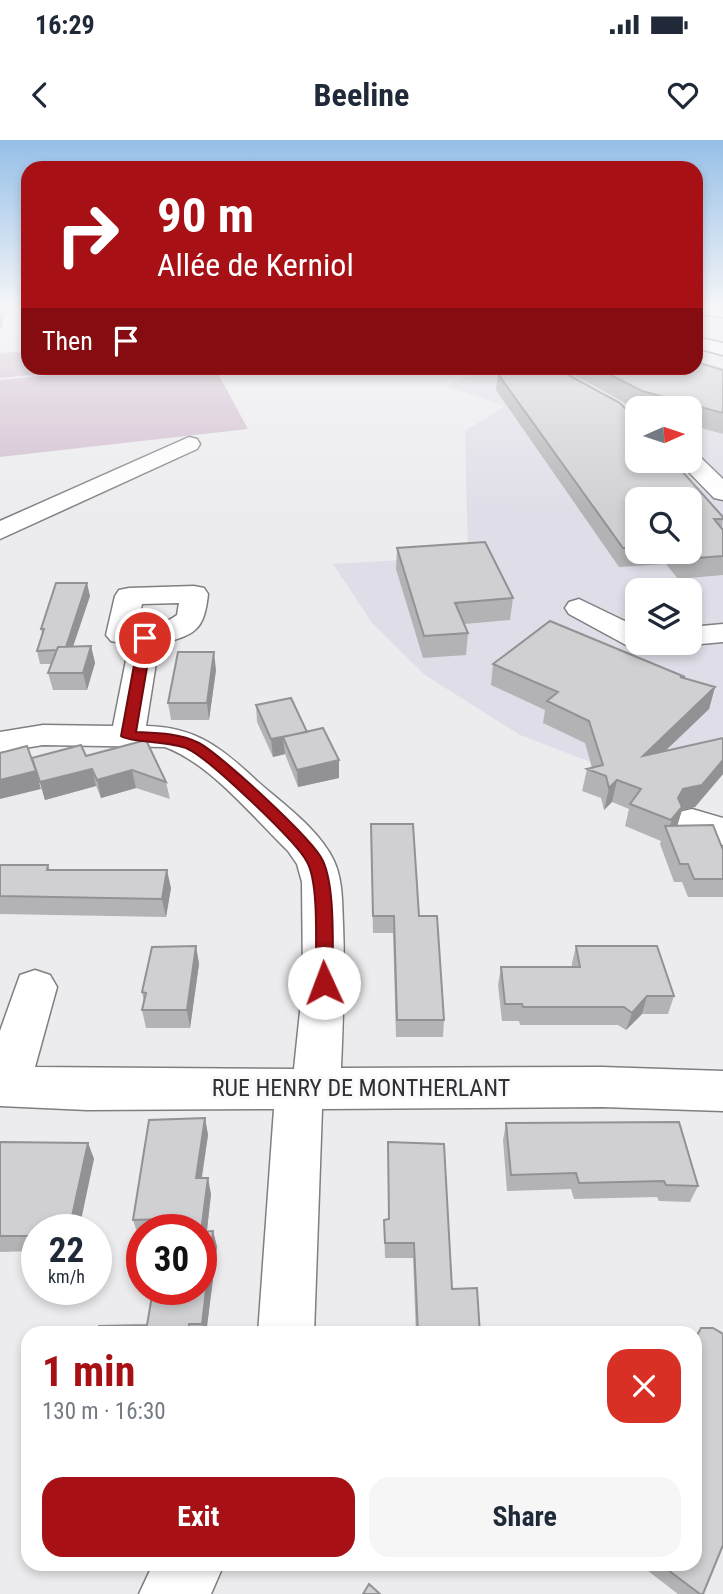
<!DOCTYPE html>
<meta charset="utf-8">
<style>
body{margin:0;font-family:"Roboto Condensed",sans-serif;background:#f6f6f7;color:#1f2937;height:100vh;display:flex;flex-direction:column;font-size:26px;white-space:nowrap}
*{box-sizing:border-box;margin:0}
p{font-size:23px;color:#747a83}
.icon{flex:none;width:38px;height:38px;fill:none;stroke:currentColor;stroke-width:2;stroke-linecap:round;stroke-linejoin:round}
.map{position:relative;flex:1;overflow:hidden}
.sheet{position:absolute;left:21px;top:1186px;width:681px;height:245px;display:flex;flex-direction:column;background:#fff;border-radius:21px;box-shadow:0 4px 10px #0003}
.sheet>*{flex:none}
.top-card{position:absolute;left:21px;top:21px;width:682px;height:214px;border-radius:21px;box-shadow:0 4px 10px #0003;background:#a71116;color:#fff;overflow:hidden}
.needle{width:46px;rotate:87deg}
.tools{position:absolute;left:625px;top:256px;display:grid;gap:14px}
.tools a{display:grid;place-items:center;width:77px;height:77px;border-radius:14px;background:#fff;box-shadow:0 4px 10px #0003;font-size:35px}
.speed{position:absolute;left:21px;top:1074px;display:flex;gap:14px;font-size:35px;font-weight:700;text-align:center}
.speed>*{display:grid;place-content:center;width:91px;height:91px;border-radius:50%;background:#fff;box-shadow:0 4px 10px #0003;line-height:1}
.speed small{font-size:18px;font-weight:400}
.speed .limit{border:10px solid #d22;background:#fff;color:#111}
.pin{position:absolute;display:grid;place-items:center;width:60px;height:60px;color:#fff;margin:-30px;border:4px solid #fff;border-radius:50%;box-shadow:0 2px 7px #0007}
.me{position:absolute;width:77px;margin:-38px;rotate:358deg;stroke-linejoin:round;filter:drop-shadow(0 0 5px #0008)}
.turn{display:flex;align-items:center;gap:24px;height:147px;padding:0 21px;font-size:32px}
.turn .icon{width:91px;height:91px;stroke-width:2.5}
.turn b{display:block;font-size:49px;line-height:60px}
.then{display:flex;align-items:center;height:66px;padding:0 21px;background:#0003;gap:14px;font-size:26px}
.round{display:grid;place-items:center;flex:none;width:74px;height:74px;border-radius:21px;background:#f6f6f7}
.head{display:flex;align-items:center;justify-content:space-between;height:119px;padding:0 21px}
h1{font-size:42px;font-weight:700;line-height:52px;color:#a71116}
.button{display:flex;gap:14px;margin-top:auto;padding:14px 21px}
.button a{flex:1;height:80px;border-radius:21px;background:#a71116;color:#fff;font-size:28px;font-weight:700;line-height:80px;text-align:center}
.button a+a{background:#f6f6f7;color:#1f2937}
.status{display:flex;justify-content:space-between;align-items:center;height:49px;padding:0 35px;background:#fff;direction:ltr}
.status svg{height:19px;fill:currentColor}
header{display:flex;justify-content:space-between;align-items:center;height:91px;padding:0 21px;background:#fff;font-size:32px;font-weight:700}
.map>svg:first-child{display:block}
</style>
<div class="status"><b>16:29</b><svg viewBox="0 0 49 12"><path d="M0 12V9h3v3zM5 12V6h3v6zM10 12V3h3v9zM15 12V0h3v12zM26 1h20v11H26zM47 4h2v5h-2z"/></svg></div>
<header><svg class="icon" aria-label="back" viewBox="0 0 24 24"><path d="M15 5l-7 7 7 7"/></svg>Beeline<svg class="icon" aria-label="heart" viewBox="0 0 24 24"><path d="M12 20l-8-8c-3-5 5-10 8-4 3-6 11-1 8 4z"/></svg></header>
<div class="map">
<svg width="723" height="1454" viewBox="0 0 723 1454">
<rect width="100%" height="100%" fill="#ececef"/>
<path fill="#dfdee8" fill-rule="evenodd" d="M697,221L723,228V596L669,652L520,595L425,535L372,483L333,424L468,416L465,291L505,266L445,246L487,228H696ZM637,268H690V320H637ZM637,359H690V411H637ZM637,450H690V502H637Z"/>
<path fill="#d0bbcd" d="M28,211V228H102L0,238V213Z
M124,228H215L248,289L0,317V240Z"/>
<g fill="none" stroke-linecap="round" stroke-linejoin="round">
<defs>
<path id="minor" d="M696,169H723V177L696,174Z
M189,297L197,299L200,304L197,309L0,399V381Z
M690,313L698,315L723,339V360L714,358L682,325L679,320H690Z
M194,446L204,448L208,454C204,491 195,495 159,504L146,586C196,587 222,608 257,641C283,664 319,689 334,721C343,741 342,763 343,784C345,833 343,880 341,928L602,927L723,931V971L602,967L322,969L314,1194H258L274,969L87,970L0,966V891L20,835L35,830L50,835L57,847L35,927L294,929L303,843L302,742L297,724L288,711C253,677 211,624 165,607L43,605L0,612V592L43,585L113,586L129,505L111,501L106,495L115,456L119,450L129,448ZM179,463L177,475C164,484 153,488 137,488L142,464Z
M579,459L637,487V502H650L637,508L626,505L569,474L565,468L569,462Z
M723,484V502L690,505L679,502H690V487Z
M692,669L723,678V705L679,690L674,681L679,672Z
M153,1424H224L211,1454H139Z"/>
<path id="major" d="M696,197L723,203V215L696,208Z"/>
</defs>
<use href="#minor" stroke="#7f7f82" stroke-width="3"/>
<use href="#major" stroke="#7f7f82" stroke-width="3"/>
<use href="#minor" fill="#fff" fill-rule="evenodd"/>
<use href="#major" fill="#fff" fill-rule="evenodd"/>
</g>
<path fill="#b3b2b5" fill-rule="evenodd" d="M512,228H696L723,230V294L690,285V268H637V270L580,238L567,234L723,377L722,388L723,390V435L678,439L666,424L619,427L496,250L498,234ZM637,359L690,411H637Z
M397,408L513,458L510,480L464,484L468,493L466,515L423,518L396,429Z
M90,456L73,507L91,506L95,523L87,550H53L48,533L52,524H40L37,511L42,494L41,489Z
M493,524L685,537V538L715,547L709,569L665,611L723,598V634L695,667L682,670L677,686L723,710V757H688L682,742H674L660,704L661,701L625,686L629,669L612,662L604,670L601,658L582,651L587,629L592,628L585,603L543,583L545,570L491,545Z
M216,530L209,580H171L168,563Z
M256,565L307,592L339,638L298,647L285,614L273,617L257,582Z
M86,616L166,642L170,659L136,648L101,658L96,646L45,660L32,618Z
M371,702L419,776L444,880L443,897H396L393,793H373Z
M0,725H48L50,730L171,748L166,777L0,774Z
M196,806L199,824L190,888H146L142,870L144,862L142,852Z
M576,806L674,856L668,874H642L626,890L618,885H520L519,881H502L498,845L501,827H572V823Z
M205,978L208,995L202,1038L211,1054L207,1091H213L217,1107L206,1194H98L147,1185L201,1090H142V1095H138L133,1080Z
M506,983L698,1046L690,1062L659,1061L657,1057L574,1059L571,1049L507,1051L503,1000Z
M0,1002L88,1003L94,1019L37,1090V1111L0,1112Z
M388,1002L452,1149L480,1194H416L413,1118H385L384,1080L388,1079Z
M701,1188L703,1454H678L639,1424H695V1197Z"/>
<path fill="#929193" d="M0,169H18L6,172L0,191Z
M87,443L90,456L67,524L64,510Z
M91,506L95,523L87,550L83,533Z
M214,512L216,530L209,580L207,563Z
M715,547L709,569L637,638L643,616Z
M283,597L285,614L273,617L271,599Z
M339,620V638L298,647L297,630Z
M723,620V634L695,667L682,670L676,690L668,693L678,658L683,649Z
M92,629L96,646L45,660L40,642Z
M132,630L136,648L101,658L97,640Z
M36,631L41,649L0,659V640Z
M617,640L612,662L604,670L609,648Z
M167,730L171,748L166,777L162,759Z
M196,806L199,824L190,888L187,870Z
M647,856L642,874L626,890L632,873Z
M205,978L208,995L199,1054L196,1038Z
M88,1003L94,1019L79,1090H69Z
M208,1038L211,1054L205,1107L201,1092Z
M213,1091L217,1107L206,1194H204L202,1184Z"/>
<path fill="#d0cfd2" stroke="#929193" stroke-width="2" d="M696,222L723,230V273L642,251L597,228H696Z
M512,228H549L563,232L620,263L637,281V320H672L723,377V379H714L723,390V416L683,419L676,411H690V359H637V407L623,408L498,234Z
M485,402L513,458L455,463L468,493L424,496L397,408Z
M56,443H87L66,507H58L57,510L37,511L44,489H41Z
M550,481L685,537H680L715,547L643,616L723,598V620L702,645L683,649L678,658L682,667L671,680L630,664L641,649L617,640L609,648L606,636L587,629L603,625L589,581L547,561L558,552L493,524Z
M91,506L83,533H48L58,507Z
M178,512H214L207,563H168Z
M291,558L307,592L271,599L256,565Z
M323,588L339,620L297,630L283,597Z
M146,600L166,642L132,630L97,640L92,629L40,642L32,618L81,605L86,616Z
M27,606L36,631L0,640V613Z
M371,684H413L419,776H437L444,880H397L394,776H373Z
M713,685L723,710V739H694L688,724H680L665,686Z
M0,725H48L47,730H167L162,759L0,756Z
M196,806L187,870H142L146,853L142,852L152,807Z
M576,806H657L674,856H647L632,873L624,867H523L522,864H505L501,827H580Z
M205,978L196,1038H208L201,1092L213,1091L202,1184H189L188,1194H98L99,1186L147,1185L153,1150H201V1090H162L163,1079L133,1080L149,980Z
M679,982L698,1046L666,1045L664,1041L579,1043L576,1033L511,1035L506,983Z
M0,1002L88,1003L69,1090H37V1096H0Z
M388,1002L444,1004L452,1149L477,1148L480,1194H418L414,1103H385L384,1080L389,1079Z
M701,1188H713L723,1194V1405L703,1454H700L660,1424H695V1199Z
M369,1444L380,1454H363Z"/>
<linearGradient id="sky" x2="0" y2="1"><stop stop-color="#95bfe8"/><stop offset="0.45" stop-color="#f6f6f8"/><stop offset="1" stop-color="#f6f6f8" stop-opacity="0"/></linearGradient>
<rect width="723" height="372" fill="url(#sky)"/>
<path fill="#a71116" stroke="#6d0b0e" stroke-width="2" d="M145,495L152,498L136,592C157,593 179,593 199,603C220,614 314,700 323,721C336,750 332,810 333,843L331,848H318L316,843C315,814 320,745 307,722C297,702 208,618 188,609C171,601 130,603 121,596L139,498Z"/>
<g text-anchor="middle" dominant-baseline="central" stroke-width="6" stroke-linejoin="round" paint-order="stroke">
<g font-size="24" fill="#313133" stroke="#f9f9fc">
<text x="361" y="948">RUE HENRY DE MONTHERLANT</text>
</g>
</g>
</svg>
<div class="tools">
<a><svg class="needle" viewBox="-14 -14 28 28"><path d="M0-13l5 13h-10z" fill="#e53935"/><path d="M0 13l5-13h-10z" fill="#747a83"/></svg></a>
<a><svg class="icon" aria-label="search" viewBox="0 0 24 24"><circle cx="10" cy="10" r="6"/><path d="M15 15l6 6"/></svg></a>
<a><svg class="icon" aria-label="layers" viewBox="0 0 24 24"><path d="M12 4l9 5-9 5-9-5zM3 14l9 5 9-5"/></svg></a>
</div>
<div class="speed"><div>22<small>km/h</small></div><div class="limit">30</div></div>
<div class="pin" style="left:145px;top:498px;background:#d93025"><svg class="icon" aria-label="arrive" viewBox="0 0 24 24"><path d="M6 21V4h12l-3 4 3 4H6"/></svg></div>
<svg class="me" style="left:324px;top:843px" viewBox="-20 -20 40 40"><circle r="19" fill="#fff"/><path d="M0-13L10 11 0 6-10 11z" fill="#a71116"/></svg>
<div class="top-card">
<div class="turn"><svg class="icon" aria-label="right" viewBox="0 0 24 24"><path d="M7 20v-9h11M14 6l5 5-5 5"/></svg><div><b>90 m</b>Allée de Kerniol</div></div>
<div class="then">Then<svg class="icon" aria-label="arrive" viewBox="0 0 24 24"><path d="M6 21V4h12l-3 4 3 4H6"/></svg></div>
</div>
<section class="sheet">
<div class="head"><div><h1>1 min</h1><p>130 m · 16:30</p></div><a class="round" style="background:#d93025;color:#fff"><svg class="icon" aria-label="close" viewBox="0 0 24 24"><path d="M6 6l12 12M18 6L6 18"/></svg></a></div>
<div class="button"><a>Exit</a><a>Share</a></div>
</section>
</div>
